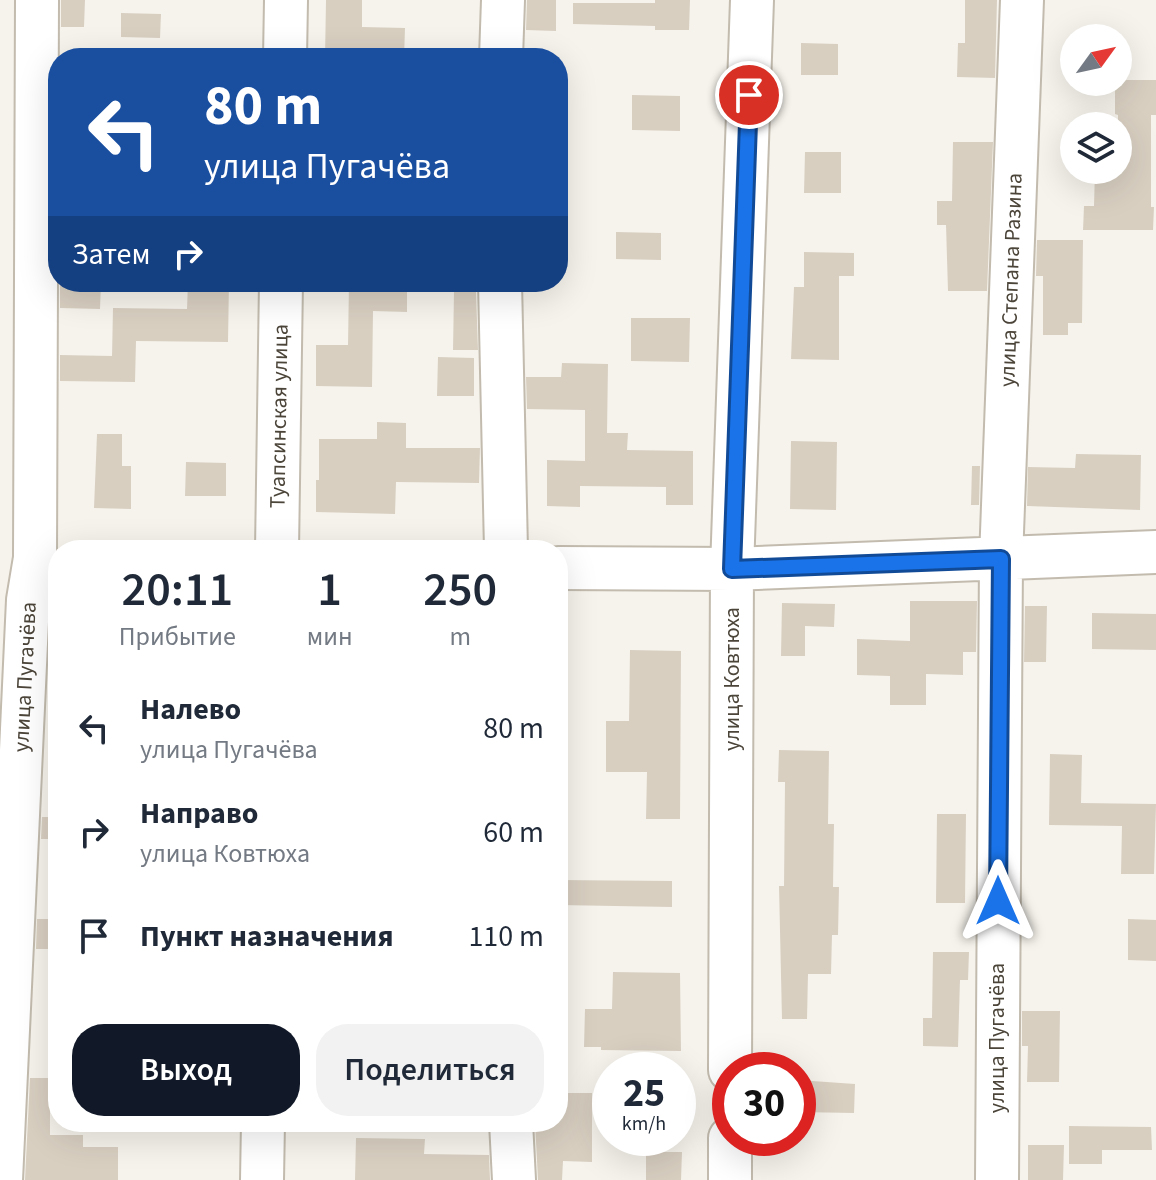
<!DOCTYPE html>
<html lang="ru">
<meta charset="utf-8">
<style>
body{margin:0;font-family:"Source Sans 3",sans-serif;background:#f2f2f3;color:#1f2937;height:100vh;display:flex;flex-direction:column;font-size:30px;white-space:nowrap}
*{box-sizing:border-box;margin:0}
p{font-size:26px;color:#747a83}
.icon{flex:none;width:44px;height:44px;fill:none;stroke:currentColor;stroke-width:2;stroke-linecap:round;stroke-linejoin:round}
.map{position:relative;flex:1;overflow:hidden}
.sheet{position:absolute;left:48px;top:540px;width:520px;height:592px;display:flex;flex-direction:column;background:#fff;border-radius:32px;box-shadow:0 8px 32px #0002}
.sheet>*{flex:none}
.banner{position:absolute;left:48px;top:48px;width:520px;height:244px;border-radius:32px;box-shadow:0 8px 32px #0002;background:#1a4fa0;color:#fff;overflow:hidden}
.needle{width:52px;rotate:57deg}
.buttons{position:absolute;left:1060px;top:24px;display:grid;gap:16px}
.buttons a{display:grid;place-items:center;width:72px;height:72px;border-radius:50%;background:#fff;box-shadow:0 8px 32px #0002;font-size:40px}
.speed{position:absolute;left:592px;top:1052px;display:flex;gap:16px;font-size:40px;font-weight:700;text-align:center}
.speed>*{display:grid;place-content:center;width:104px;height:104px;border-radius:50%;background:#fff;box-shadow:0 8px 32px #0002;line-height:1}
.speed small{font-size:20px;font-weight:400}
.speed .limit{border:12px solid #d22;background:#fff;color:#111}
.pin{position:absolute;display:grid;place-items:center;width:68px;height:68px;color:#fff;margin:-34px;border:4px solid #fff;border-radius:50%;box-shadow:0 2px 8px #0007}
.me{position:absolute;width:88px;margin:-44px;rotate:0deg;stroke-linejoin:round;filter:drop-shadow(0 0 6px #0008)}
.turn{display:flex;align-items:center;gap:28px;height:168px;padding:0 24px;font-size:36px}
.turn .icon{width:104px;height:104px;stroke-width:2.5}
.turn b{display:block;font-size:56px;line-height:68px}
.then{display:flex;align-items:center;height:76px;padding:0 24px;background:#0003;gap:16px;font-size:30px}
.eta{display:flex;justify-content:space-evenly;align-items:center;height:136px;text-align:center}
.eta b{font-size:48px;font-weight:600;line-height:56px}
.action{display:flex;gap:16px;margin-top:auto;padding:16px 24px}
.action a{flex:1;height:92px;border-radius:32px;background:#111827;color:#fff;font-size:32px;font-weight:600;line-height:92px;text-align:center}
.action a+a{background:#f2f2f3;color:#1f2937}
ul{padding:0;list-style:none}
li{display:flex;align-items:center;gap:24px;height:104px;padding:0 24px}
li div{flex:1}
li b{display:block;font-size:30px}
li em{font-style:normal}
.map>svg:first-child{display:block}
</style>
<div class="map">
<svg width="1156" height="1180" viewBox="0 0 1156 1180">
<rect width="100%" height="100%" fill="#f6f3ec"/>
<path fill="#d8cfc1" d="M61,0H85L84,27H61Z
M326,0H362V27L405,28L404,58H325Z
M527,0H556V31L526,30Z
M655,0H690L689,30H655V26L573,24V3H655Z
M965,0H997L995,78L957,77L958,43H965Z
M121,13L161,14L160,38L121,37Z
M801,43L838,44V75H801Z
M1118,80H1156V115H1151V207H1154L1153,230H1083L1084,206H1094L1095,170H1118V115L1115,114V82Z
M632,95L680,96V131L632,130Z
M953,142H993L987,291H948L946,225H937V201H952Z
M805,152H841V193H804Z
M616,232L661,233V260L616,259Z
M1037,240H1083L1082,323H1068V335H1043V276H1036Z
M804,252L854,253V276H839V360L791,359L794,287H804Z
M60,282H101L100,309L60,308Z
M188,282H229L228,342L136,341L135,382L60,381V355L112,356L113,308L187,309Z
M349,282H407V312L373,311L372,387L316,386V345H348Z
M454,291L476,292L478,350H453Z
M631,318H690L689,362L631,361Z
M438,357L474,358V396H437Z
M562,363L608,364L607,433H628L627,450L693,451V505H666V487L580,486V507L547,506V460L585,461V410L527,409L526,377H561Z
M377,422L406,423V448H480L479,483L396,482L395,514L316,512V480H319V439H377Z
M97,434H122V466H131V509L94,508Z
M791,441L837,442L836,510L790,509Z
M1076,454L1141,455L1140,510L1027,506L1028,467L1075,468Z
M186,462L226,463V496H185Z
M972,466H980L979,505H971Z
M910,601H977L976,652H963V675L926,674V705H890V676L857,675V639L910,641Z
M782,603L835,604L834,627L805,626V656H781Z
M1025,606H1047L1046,662H1024Z
M1092,613L1156,614V650L1092,649Z
M630,650L681,651L680,819H646L647,772H606V721H629Z
M779,750L829,751L828,824H834L833,887H839L838,935H832L831,974H808L807,1019H782L779,886H784L785,782H778Z
M1050,754L1082,755L1081,803L1156,804L1154,874H1121L1122,826L1049,825Z
M937,814H966L965,903H936Z
M42,817H58V839H41Z
M558,880L672,881V907L558,905Z
M37,919H58V949H36Z
M1128,919L1156,920V961L1128,960Z
M933,952H969L968,980H960L958,1047L923,1046V1018H932Z
M613,972L680,973L681,1051L601,1050V1047H584L585,1009H612Z
M1022,1011H1060L1059,1082H1027L1028,1046H1022Z
M30,1078H50V1135H83V1147H118V1180H25Z
M798,1080L855,1084L854,1113L798,1112Z
M558,1093H592V1162L563,1161L562,1180H538L535,1122H558Z
M1069,1126L1151,1127L1152,1150H1102V1164H1069Z
M356,1138L425,1139L424,1154L489,1155L490,1180H355Z
M1028,1145H1064L1063,1180H1028Z
M646,1152H682L681,1180H646Z"/>
<g fill="none" stroke-linecap="round" stroke-linejoin="round">
<defs>
<path id="minor" d="M285,58L286,0
M501,58L503,0
M500,282L506,550
M277,550L281,282
M558,568L732,569L1156,552
M730,1070L732,569L752,0
M511,1122L514,1180
M1,1180L28,600L35,558L37,0
M262,1180L263,1122
M730,1180V1138
M997,1180L1001,559L1022,0"/>
</defs>
<use href="#minor" stroke="#c2bbae" stroke-width="46"/>
<use href="#minor" stroke="#fff" stroke-width="42"/>
</g>
<g fill="none" stroke-linecap="round" stroke-linejoin="round">
<defs>
<path id="route" d="M749,95L732,569L1001,559L998,901"/>
</defs>
<use href="#route" stroke="#114b97" stroke-width="20"/>
<use href="#route" stroke="#1a73e8" stroke-width="14"/>
</g>
<g text-anchor="middle" dominant-baseline="central" stroke-width="6" stroke-linejoin="round" paint-order="stroke">
<g font-size="22" fill="#4b4439" stroke="#fff">
<text transform="translate(1011 280) rotate(-88)">улица Степана Разина</text>
<text transform="translate(279 416) rotate(-89)">Туапсинская улица</text>
<text transform="translate(25 677) rotate(-87)">улица Пугачёва</text>
<text transform="translate(732 679) rotate(-90)">улица Ковтюха</text>
<text transform="translate(997 1038) rotate(-90)">улица Пугачёва</text>
</g>
</g>
</svg>
<div class="buttons">
<a><svg class="needle" viewBox="-14 -14 28 28"><path d="M0-13l5 13h-10z" fill="#e53935"/><path d="M0 13l5-13h-10z" fill="#747a83"/></svg></a>
<a><svg class="icon" aria-label="layers" viewBox="0 0 24 24"><path d="M12 4l9 5-9 5-9-5zM3 14l9 5 9-5"/></svg></a>
</div>
<div class="speed"><div>25<small>km/h</small></div><div class="limit">30</div></div>
<div class="pin" style="left:749px;top:95px;background:#d93025"><svg class="icon" aria-label="arrive" viewBox="0 0 24 24"><path d="M6 21V4h12l-3 4 3 4H6"/></svg></div>
<svg class="me" style="left:998px;top:901px" viewBox="-20 -20 40 40"><path d="M0-17L14 15 0 8-14 15z" fill="#1a73e8" stroke="#fff" stroke-width="4"/></svg>
<div class="banner">
<div class="turn"><svg class="icon" aria-label="left" viewBox="0 0 24 24"><path d="M17 20v-9H6M10 6l-5 5 5 5"/></svg><div><b>80 m</b>улица Пугачёва</div></div>
<div class="then">Затем<svg class="icon" aria-label="right" viewBox="0 0 24 24"><path d="M7 20v-9h11M14 6l5 5-5 5"/></svg></div>
</div>
<section class="sheet">
<div class="eta">
<div><b>20:11</b><p>Прибытие</p></div>
<div><b>1</b><p>мин</p></div>
<div><b>250</b><p>m</p></div>
</div>
<ul>
<li><svg class="icon" aria-label="left" viewBox="0 0 24 24"><path d="M17 20v-9H6M10 6l-5 5 5 5"/></svg><div><b>Налево</b><p>улица Пугачёва</p></div><em>80 m</em></li>
<li><svg class="icon" aria-label="right" viewBox="0 0 24 24"><path d="M7 20v-9h11M14 6l5 5-5 5"/></svg><div><b>Направо</b><p>улица Ковтюха</p></div><em>60 m</em></li>
<li><svg class="icon" aria-label="arrive" viewBox="0 0 24 24"><path d="M6 21V4h12l-3 4 3 4H6"/></svg><div><b>Пункт назначения</b></div><em>110 m</em></li>
</ul>
<div class="action"><a>Выход</a><a>Поделиться</a></div>
</section>
</div>
